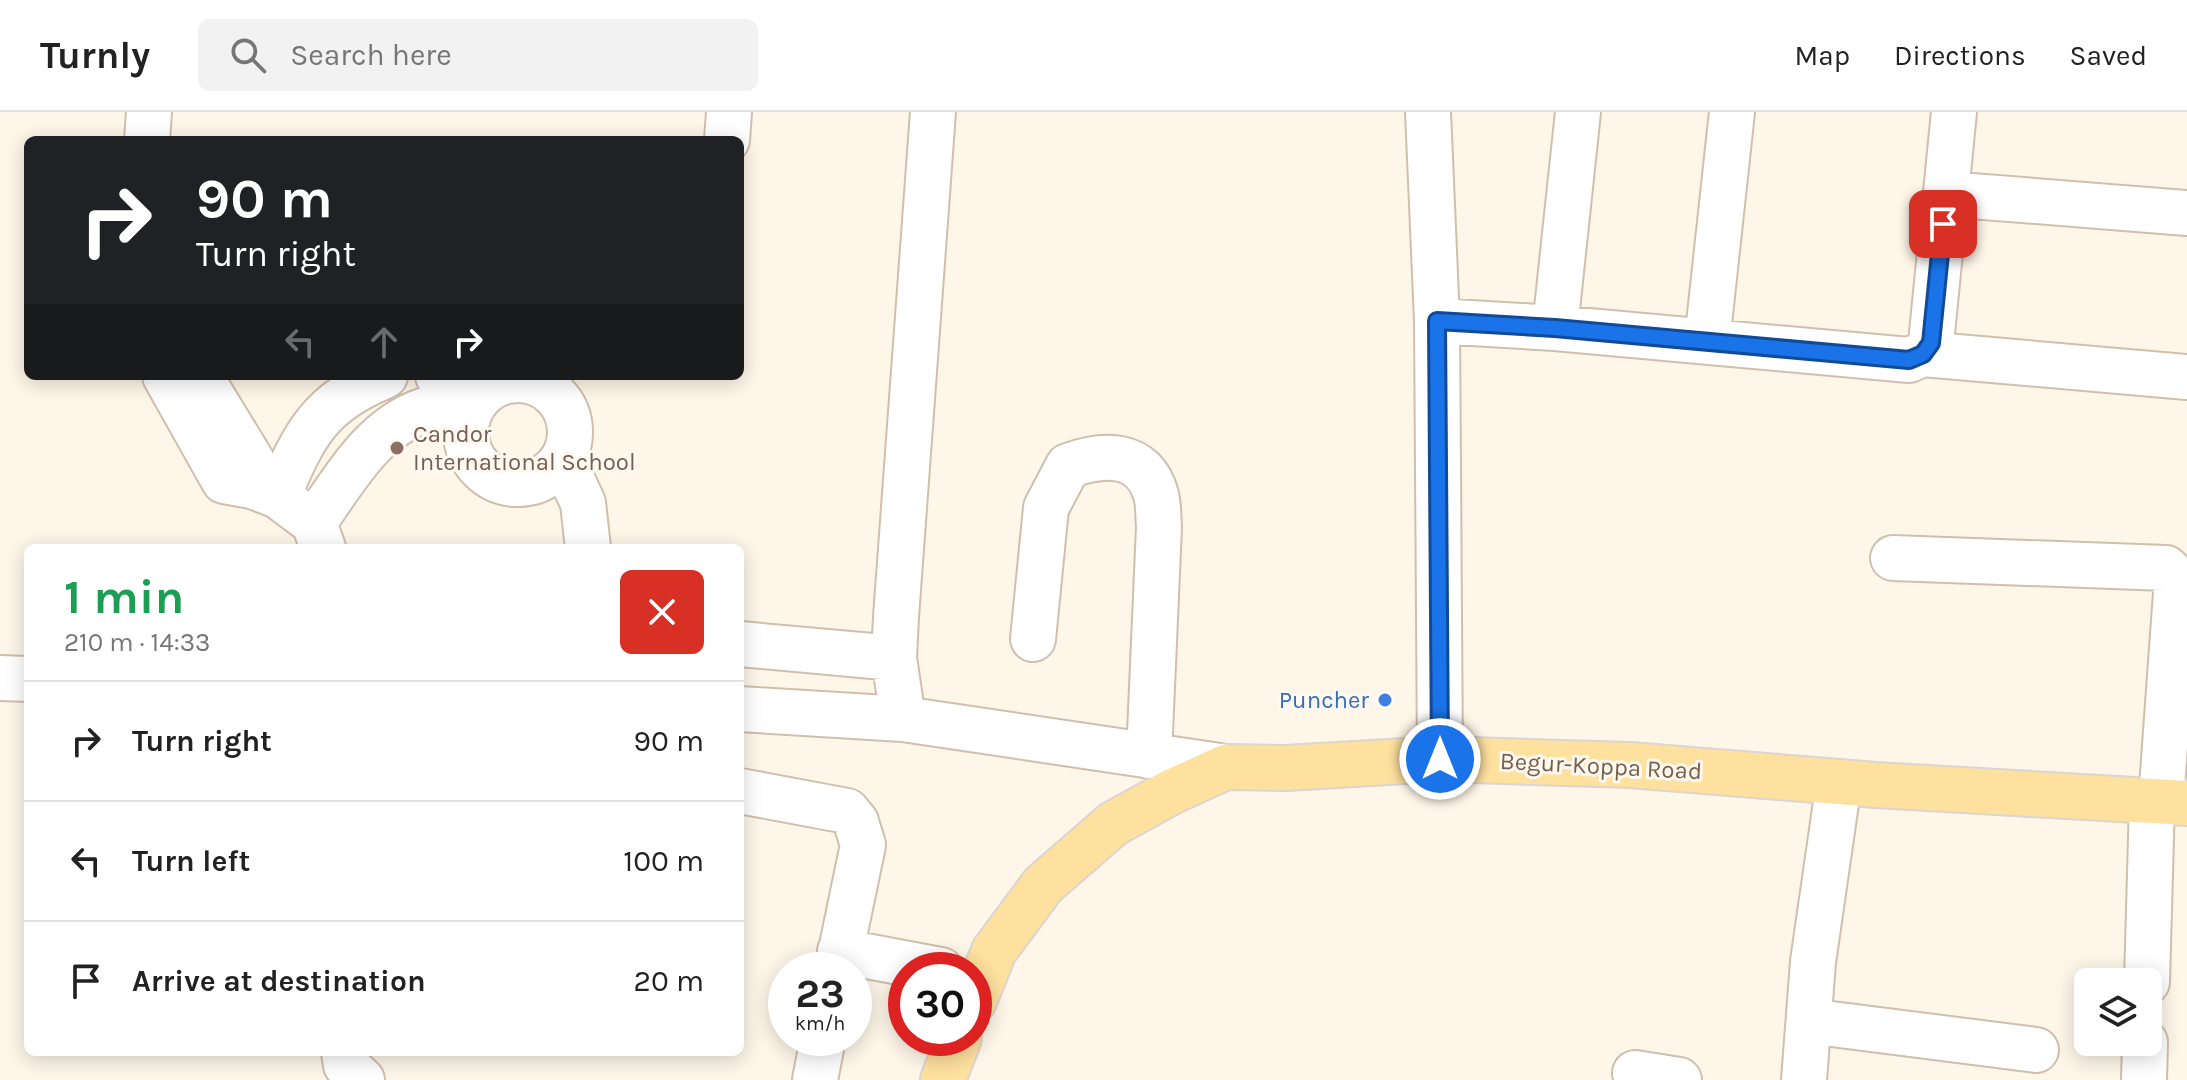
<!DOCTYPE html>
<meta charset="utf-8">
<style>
body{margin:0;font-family:Karla,sans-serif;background:#f2f2f2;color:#222;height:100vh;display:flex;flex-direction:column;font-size:30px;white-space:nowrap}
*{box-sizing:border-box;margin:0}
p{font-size:26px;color:#767676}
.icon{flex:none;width:44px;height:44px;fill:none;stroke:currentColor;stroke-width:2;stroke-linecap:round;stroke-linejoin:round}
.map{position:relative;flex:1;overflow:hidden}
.details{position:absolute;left:24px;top:432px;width:720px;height:512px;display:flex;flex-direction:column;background:#fff;border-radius:12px;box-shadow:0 4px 20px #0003}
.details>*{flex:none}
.banner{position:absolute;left:24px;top:24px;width:720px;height:244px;border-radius:12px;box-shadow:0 4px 20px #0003;background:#202124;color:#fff;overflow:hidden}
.tools{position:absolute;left:2074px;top:856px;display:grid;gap:16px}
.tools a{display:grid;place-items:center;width:88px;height:88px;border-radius:12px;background:#fff;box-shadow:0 4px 20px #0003;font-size:40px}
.speed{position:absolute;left:768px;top:840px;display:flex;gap:16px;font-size:40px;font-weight:700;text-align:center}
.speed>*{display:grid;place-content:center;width:104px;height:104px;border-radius:50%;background:#fff;box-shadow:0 4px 20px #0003;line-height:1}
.speed small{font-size:20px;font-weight:400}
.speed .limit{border:12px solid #d22;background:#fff;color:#111}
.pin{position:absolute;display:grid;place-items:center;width:68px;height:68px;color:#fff;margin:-34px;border-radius:16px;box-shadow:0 4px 12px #0006}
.me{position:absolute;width:88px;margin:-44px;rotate:0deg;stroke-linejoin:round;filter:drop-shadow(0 0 6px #0008)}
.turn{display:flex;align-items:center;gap:28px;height:168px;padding:0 40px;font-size:36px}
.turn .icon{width:104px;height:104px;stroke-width:2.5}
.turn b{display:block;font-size:56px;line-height:68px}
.lanes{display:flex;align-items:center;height:76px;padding:0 40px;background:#0003;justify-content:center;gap:40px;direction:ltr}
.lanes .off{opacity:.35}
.round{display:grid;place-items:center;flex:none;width:84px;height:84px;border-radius:12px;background:#f2f2f2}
.overview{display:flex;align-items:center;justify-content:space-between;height:136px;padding:0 40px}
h1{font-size:48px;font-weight:700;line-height:60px;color:#1e9e55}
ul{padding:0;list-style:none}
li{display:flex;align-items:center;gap:24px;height:120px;padding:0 40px;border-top:2px solid #e0e0e0}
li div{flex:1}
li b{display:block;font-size:30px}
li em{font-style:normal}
header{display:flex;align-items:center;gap:48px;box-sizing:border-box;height:112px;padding:0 40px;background:#fff;border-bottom:2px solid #e0e0e0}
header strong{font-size:38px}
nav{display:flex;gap:44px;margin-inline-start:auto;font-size:28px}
.search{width:560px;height:72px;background:#f2f2f2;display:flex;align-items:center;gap:20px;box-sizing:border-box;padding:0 28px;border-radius:12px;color:#767676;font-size:30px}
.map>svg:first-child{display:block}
</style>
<header>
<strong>Turnly</strong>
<div class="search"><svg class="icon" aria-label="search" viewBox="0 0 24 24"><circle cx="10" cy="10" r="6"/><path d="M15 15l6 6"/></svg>Search here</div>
<nav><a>Map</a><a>Directions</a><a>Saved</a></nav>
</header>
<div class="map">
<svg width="2187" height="968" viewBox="0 0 2187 968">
<rect width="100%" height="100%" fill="#fef7e9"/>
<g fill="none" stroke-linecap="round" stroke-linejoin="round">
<defs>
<path id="minor" d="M1428,0L1437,209
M147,28L149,0
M727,28L729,0
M1946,82L2187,101
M1555,216L1578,0
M1707,230L1732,0
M1923,242L2187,265
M165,264L224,369L252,374L278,384L314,411L323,436
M200,264L253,351L252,374
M438,264L448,266L480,282
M466 320a52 52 0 1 1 104 0a52 52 0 1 1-104 0Z
M563,348L583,391L588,436
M278,384C305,321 319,291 385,264
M314,411C344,368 372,316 425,298C438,293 454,300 467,305
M1893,446L2166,456L2177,467L2161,689
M1033,527L1046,396L1068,354C1104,341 1144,339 1156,383C1159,393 1158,405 1159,415L1149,644
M740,532L894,546
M0,566L28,567
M740,597L903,607L1226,655
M903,607L894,546L896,505L933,0
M1440,647L1437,209L1555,216L1909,248L1923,242L1931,231L1954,0
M740,679L847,699L856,710L863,733L837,858
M840,839L941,858
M2147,870L2152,689
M1816,910L2036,938
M344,940L346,953L362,968
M1635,961L1679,968
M815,968L823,926
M1804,968L1813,850L1839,670
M2144,968L2145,930"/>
<path id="major" d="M974,889L994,839L1043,773L1113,712L1171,680L1226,655L1286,656L1440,647L1630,653L1876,673L2187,691
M943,968L959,926"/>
</defs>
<use href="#minor" stroke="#d1bfad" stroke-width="48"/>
<use href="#major" stroke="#dcd5d0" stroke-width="48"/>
<use href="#minor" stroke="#fff" stroke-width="44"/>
<use href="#major" stroke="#fee09f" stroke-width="44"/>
</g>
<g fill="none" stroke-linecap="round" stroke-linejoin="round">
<defs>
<path id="route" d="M1440,647L1437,209L1555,216L1909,248L1923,242L1931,231L1943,112"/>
</defs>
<use href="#route" stroke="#114b97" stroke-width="20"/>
<use href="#route" stroke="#1a73e8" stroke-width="14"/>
</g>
<circle fill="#8d6e63" stroke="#fffaf1" stroke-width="3" cx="397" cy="336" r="8"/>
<circle fill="#3f7fe0" stroke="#fffaf1" stroke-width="3" cx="1385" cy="588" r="8"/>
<g text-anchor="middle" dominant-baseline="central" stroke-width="6" stroke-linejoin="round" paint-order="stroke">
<g font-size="24" fill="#785e54" stroke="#fffaf1" text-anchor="start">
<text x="413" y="322">Candor<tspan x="413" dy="28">International School</tspan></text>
</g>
<g font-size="24" fill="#366cbe" stroke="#fffaf1" text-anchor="end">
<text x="1369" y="588">Puncher</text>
</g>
<g font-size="24" fill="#7a5e4a" stroke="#fffaf1">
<text transform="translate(1601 654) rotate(3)">Begur-Koppa Road</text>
</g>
</g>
</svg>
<div class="tools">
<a><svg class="icon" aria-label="layers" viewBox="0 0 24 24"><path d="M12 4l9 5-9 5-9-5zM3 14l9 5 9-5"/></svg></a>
</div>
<div class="speed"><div>23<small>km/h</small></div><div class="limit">30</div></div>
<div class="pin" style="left:1943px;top:112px;background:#d93025"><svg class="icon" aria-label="arrive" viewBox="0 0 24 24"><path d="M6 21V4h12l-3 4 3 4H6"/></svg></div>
<svg class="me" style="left:1440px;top:647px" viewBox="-20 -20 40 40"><circle r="17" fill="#1a73e8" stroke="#fff" stroke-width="3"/><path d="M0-11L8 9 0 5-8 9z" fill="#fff"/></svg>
<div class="banner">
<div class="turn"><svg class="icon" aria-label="right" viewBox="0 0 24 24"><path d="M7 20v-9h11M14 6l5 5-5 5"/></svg><div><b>90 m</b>Turn right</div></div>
<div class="lanes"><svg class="icon off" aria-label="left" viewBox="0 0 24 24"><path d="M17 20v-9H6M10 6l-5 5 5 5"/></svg><svg class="icon off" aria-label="ahead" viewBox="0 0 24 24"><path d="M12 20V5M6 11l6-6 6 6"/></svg><svg class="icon" aria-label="right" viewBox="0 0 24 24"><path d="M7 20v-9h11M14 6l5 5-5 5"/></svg></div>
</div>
<section class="details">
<div class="overview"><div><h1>1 min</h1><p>210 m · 14:33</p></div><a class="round" style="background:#d93025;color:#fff"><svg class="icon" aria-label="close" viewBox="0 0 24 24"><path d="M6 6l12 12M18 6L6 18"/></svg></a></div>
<ul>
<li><svg class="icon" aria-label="right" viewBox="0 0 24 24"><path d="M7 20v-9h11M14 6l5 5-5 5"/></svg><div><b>Turn right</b></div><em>90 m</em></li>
<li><svg class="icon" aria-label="left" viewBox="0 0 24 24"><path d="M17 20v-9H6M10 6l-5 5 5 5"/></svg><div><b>Turn left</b></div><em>100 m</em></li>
<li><svg class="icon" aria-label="arrive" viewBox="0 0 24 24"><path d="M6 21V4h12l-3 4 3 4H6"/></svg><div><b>Arrive at destination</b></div><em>20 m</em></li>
</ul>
</section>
</div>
